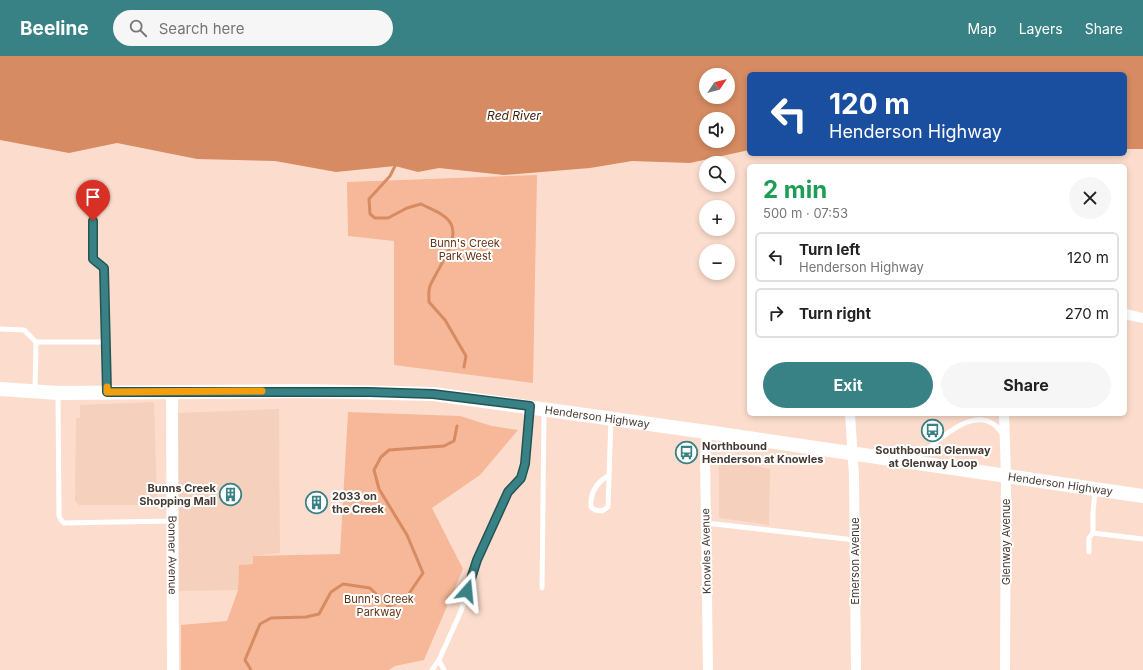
<!DOCTYPE html>
<meta charset="utf-8">
<style>
body{margin:0;font-family:Inter,sans-serif;background:#f6f6f6;color:#222;height:100vh;display:flex;flex-direction:column;font-size:15px;white-space:nowrap}
*{box-sizing:border-box;margin:0}
p{font-size:13px;color:#767676}
.icon{flex:none;width:22px;height:22px;fill:none;stroke:currentColor;stroke-width:2;stroke-linecap:round;stroke-linejoin:round}
.map{position:relative;flex:1;overflow:hidden}
.side{position:absolute;left:747px;top:108px;width:380px;height:252px;display:flex;flex-direction:column;background:#fff;border-radius:6px;box-shadow:0 2px 6px #0003}
.side>*{flex:none}
.guide{position:absolute;left:747px;top:16px;width:380px;height:84px;border-radius:6px;box-shadow:0 2px 6px #0003;background:#1a4fa0;color:#fff;overflow:hidden}
.needle{width:26px;rotate:55deg}
.tools{position:absolute;left:699px;top:12px;display:grid;gap:8px}
.tools a{display:grid;place-items:center;width:36px;height:36px;border-radius:50%;background:#fff;box-shadow:0 2px 6px #0003;font-size:20px}
.pin{position:absolute;display:grid;place-items:center;width:34px;height:34px;color:#fff;margin:-41px -17px;border-radius:50% 50% 50% 0;rotate:-45deg;box-shadow:0 0 4px #0007}
.pin .icon{rotate:45deg}
.me{position:absolute;width:44px;margin:-22px;rotate:18deg;stroke-linejoin:round;filter:drop-shadow(0 0 3px #0008)}
.turn{display:flex;align-items:center;gap:14px;height:84px;padding:0 16px;font-size:18px}
.turn .icon{width:52px;height:52px;stroke-width:2.5}
.turn b{display:block;font-size:28px;line-height:34px}
.round{display:grid;place-items:center;flex:none;width:42px;height:42px;border-radius:21px;background:#f6f6f6}
.summary{display:flex;align-items:center;justify-content:space-between;height:68px;padding:0 16px}
h1{font-size:24px;font-weight:700;line-height:30px;color:#1e9e55}
.primary-button{display:flex;gap:8px;margin-top:auto;padding:8px 16px}
.primary-button a{flex:1;height:46px;border-radius:24px;background:#388184;color:#fff;font-size:16px;font-weight:700;line-height:46px;text-align:center}
.primary-button a+a{background:#f6f6f6;color:#222}
ul{padding:0;list-style:none}
li{display:flex;align-items:center;gap:12px;height:50px;margin:0 8px 6px;padding:0 8px;border:2px solid #e0e0e0;border-radius:6px}
li div{flex:1}
li b{display:block;font-size:15px}
li em{font-style:normal}
header{display:flex;align-items:center;gap:24px;box-sizing:border-box;height:56px;padding:0 20px;background:#388184;color:#fff}
header strong{font-size:19px}
nav{display:flex;gap:22px;margin-inline-start:auto;font-size:14px}
.search{width:280px;height:36px;background:#f6f6f6;display:flex;align-items:center;gap:10px;box-sizing:border-box;padding:0 14px;border-radius:22px;color:#767676;font-size:15px}
.map>svg:first-child{display:block}
</style>
<header>
<strong>Beeline</strong>
<div class="search"><svg class="icon" aria-label="search" viewBox="0 0 24 24"><circle cx="10" cy="10" r="6"/><path d="M15 15l6 6"/></svg>Search here</div>
<nav><a>Map</a><a>Layers</a><a>Share</a></nav>
</header>
<div class="map">
<svg width="1143" height="614" viewBox="0 0 1143 614">
<rect width="100%" height="100%" fill="#fcddcd"/>
<path fill="#f5d0bd" d="M154,346L157,449H79L75,445L76,362H80V349Z
M279,353L280,497L254,500L253,508L239,509L238,534L177,535V357Z
M719,403L770,413L769,469L719,462Z"/>
<path fill="#f6b898" d="M537,119L533,327L394,309V185L348,180L347,126Z
M348,356L460,360L492,370L518,374L480,419L432,452L463,513L424,604L395,610L389,614H181V569L227,565L238,534L239,509L253,508V500L340,498Z"/>
<path fill="#d68b62" fill-rule="evenodd" d="M0,0H1143V93H1125V18H749V94L690,107L632,105L590,112L504,119L439,112L418,116L395,110L336,116L275,105L197,103L117,87L69,97L0,84ZM706,19H728V41H706ZM706,63H728V85H706Z"/>
<g fill="none" stroke-linecap="round" stroke-linejoin="round">
<path stroke="#d68b62" stroke-width="3" d="M395,110L390,120L369,143L370,158L375,162H388L407,152L421,148C430,153 446,158 451,168C460,184 436,215 430,230C428,235 429,241 429,246L445,264L466,300L464,311
M251,614L245,604L260,568L271,562L306,561L319,558L331,536L343,528L370,532L388,550L404,545L423,517L407,479L379,433L374,414L381,401L389,394L444,390L454,385L457,370"/>
<path stroke="#fff" stroke-width="5" d="M93,165V203L104,212L107,335
M0,273L24,274L36,286L35,334
M36,286H105
M58,338L59,460L61,464L64,467L171,465
M916,403C937,386 980,340 1003,379
M608,420C596,427 590,438 591,451L595,454L602,455L608,451L611,363
M1095,434L1093,457V477L1143,483
M706,467L855,484
M1089,496V482L1093,477
M542,532L544,355
M439,604L444,614
M432,614L439,604L461,555L477,504L508,436L521,422L525,408L529,353"/>
<path stroke="#fff" stroke-width="10" d="M1125,258L1143,262
M850,358L854,420L856,614
M1004,358L1006,420L1005,614
M707,376L705,399L708,614"/>
<path stroke="#fff" stroke-width="12" id="s1" d="M172,336L173,614"/>
<path stroke="#fff" stroke-width="14" id="s2" d="M0,333L58,337L305,335L433,338L707,376L1143,440"/>
</g>
<g fill="none" stroke-linecap="round" stroke-linejoin="round">
<defs>
<path id="route" d="M93,165V203L104,212L107,336H369L433,338L530,350L525,408L521,422L508,436L477,504L467,535"/>
</defs>
<use href="#route" stroke="#245456" stroke-width="10"/>
<use href="#route" stroke="#388184" stroke-width="7"/>
<path stroke="#f59e0b" stroke-width="7" d="M107,331V336L262,335"/>
</g>
<defs>
<symbol id="bus-ring" viewBox="-11 -11 22 22"><circle r="9.5" fill="#fff" stroke="#388184" stroke-width="1.5"/><path d="M-5-6H5V4H4V6H2V4H-2V6H-4V4H-5ZM-3.5-4V0h7V-4ZM-3.5 1.2v1.5H-2V1.2ZM2 1.2v1.5H3.5V1.2Z" fill="#388184"/></symbol>
<symbol id="building-ring" viewBox="-11 -11 22 22"><circle r="9.5" fill="#fff" stroke="#388184" stroke-width="1.5"/><path d="M-4-6H4V6H1V3H-1V6H-4ZM-2.5-4.3h1.7v1.8h-1.7ZM.8-4.3h1.7v1.8H.8ZM-2.5-1h1.7V.8h-1.7ZM.8-1h1.7V.8H.8Z" fill="#388184"/></symbol>
</defs>
<g fill-rule="evenodd">
<use href="#bus-ring" x="920" y="362" width="25" height="25"/>
<use href="#bus-ring" x="674" y="384" width="25" height="25"/>
<use href="#building-ring" x="218" y="426" width="25" height="25"/>
<use href="#building-ring" x="304" y="434" width="25" height="25"/>
</g>
<g text-anchor="middle" dominant-baseline="central" stroke-width="4" stroke-linejoin="round" paint-order="stroke">
<g font-size="11" fill="#623113" stroke="#fff">
<text x="465" y="187">Bunn's Creek<tspan x="465" dy="13">Park West</tspan></text>
<text x="379" y="543">Bunn's Creek<tspan x="379" dy="13">Parkway</tspan></text>
</g>
<g font-size="11" fill="#463a33" stroke="#fff">
<text stroke="none"><textPath href="#s2" startOffset="599">Henderson Highway</textPath></text>
<text stroke="none"><textPath href="#s2" startOffset="1067">Henderson Highway</textPath></text>
<text transform="translate(1006 486) rotate(-90)">Glenway Avenue</text>
<text transform="translate(706 495) rotate(-91)">Knowles Avenue</text>
<text stroke="none"><textPath href="#s1" startOffset="163">Bonner Avenue</textPath></text>
<text transform="translate(855 505) rotate(-90)">Emerson Avenue</text>
</g>
<g font-size="11" font-weight="bold" fill="#463a33" stroke="#fff" text-anchor="start">
<text x="702" y="390">Northbound<tspan x="702" dy="13">Henderson at Knowles</tspan></text>
<text x="933" y="394" text-anchor="middle">Southbound Glenway<tspan x="933" dy="13">at Glenway Loop</tspan></text>
<text x="216" y="432" text-anchor="end">Bunns Creek<tspan x="216" dy="13">Shopping Mall</tspan></text>
<text x="332" y="440">2033 on<tspan x="332" dy="13">the Creek</tspan></text>
</g>
<g font-size="12" font-style="italic" fill="#402110" stroke="#fff">
<text x="514" y="59">Red River</text>
</g>
</g>
</svg>
<div class="tools">
<a><svg class="needle" viewBox="-14 -14 28 28"><path d="M0-13l5 13h-10z" fill="#e53935"/><path d="M0 13l5-13h-10z" fill="#767676"/></svg></a>
<a><svg class="icon" aria-label="sound" viewBox="0 0 24 24"><path d="M4 9h4l5-4v14l-5-4H4zM17 9q2 3 0 6"/></svg></a>
<a><svg class="icon" aria-label="search" viewBox="0 0 24 24"><circle cx="10" cy="10" r="6"/><path d="M15 15l6 6"/></svg></a>
<a>+</a>
<a>−</a>
</div>
<div class="pin" style="left:93px;top:165px;background:#d93025"><svg class="icon" aria-label="arrive" viewBox="0 0 24 24"><path d="M6 21V4h12l-3 4 3 4H6"/></svg></div>
<svg class="me" style="left:467px;top:535px" viewBox="-20 -20 40 40"><path d="M0-17L14 15 0 8-14 15z" fill="#388184" stroke="#fff" stroke-width="4"/></svg>
<div class="guide">
<div class="turn"><svg class="icon" aria-label="left" viewBox="0 0 24 24"><path d="M17 20v-9H6M10 6l-5 5 5 5"/></svg><div><b>120 m</b>Henderson Highway</div></div>
</div>
<section class="side">
<div class="summary"><div><h1>2 min</h1><p>500 m · 07:53</p></div><a class="round"><svg class="icon" aria-label="close" viewBox="0 0 24 24"><path d="M6 6l12 12M18 6L6 18"/></svg></a></div>
<ul>
<li><svg class="icon" aria-label="left" viewBox="0 0 24 24"><path d="M17 20v-9H6M10 6l-5 5 5 5"/></svg><div><b>Turn left</b><p>Henderson Highway</p></div><em>120 m</em></li>
<li><svg class="icon" aria-label="right" viewBox="0 0 24 24"><path d="M7 20v-9h11M14 6l5 5-5 5"/></svg><div><b>Turn right</b></div><em>270 m</em></li>
</ul>
<div class="primary-button"><a>Exit</a><a>Share</a></div>
</section>
</div>
